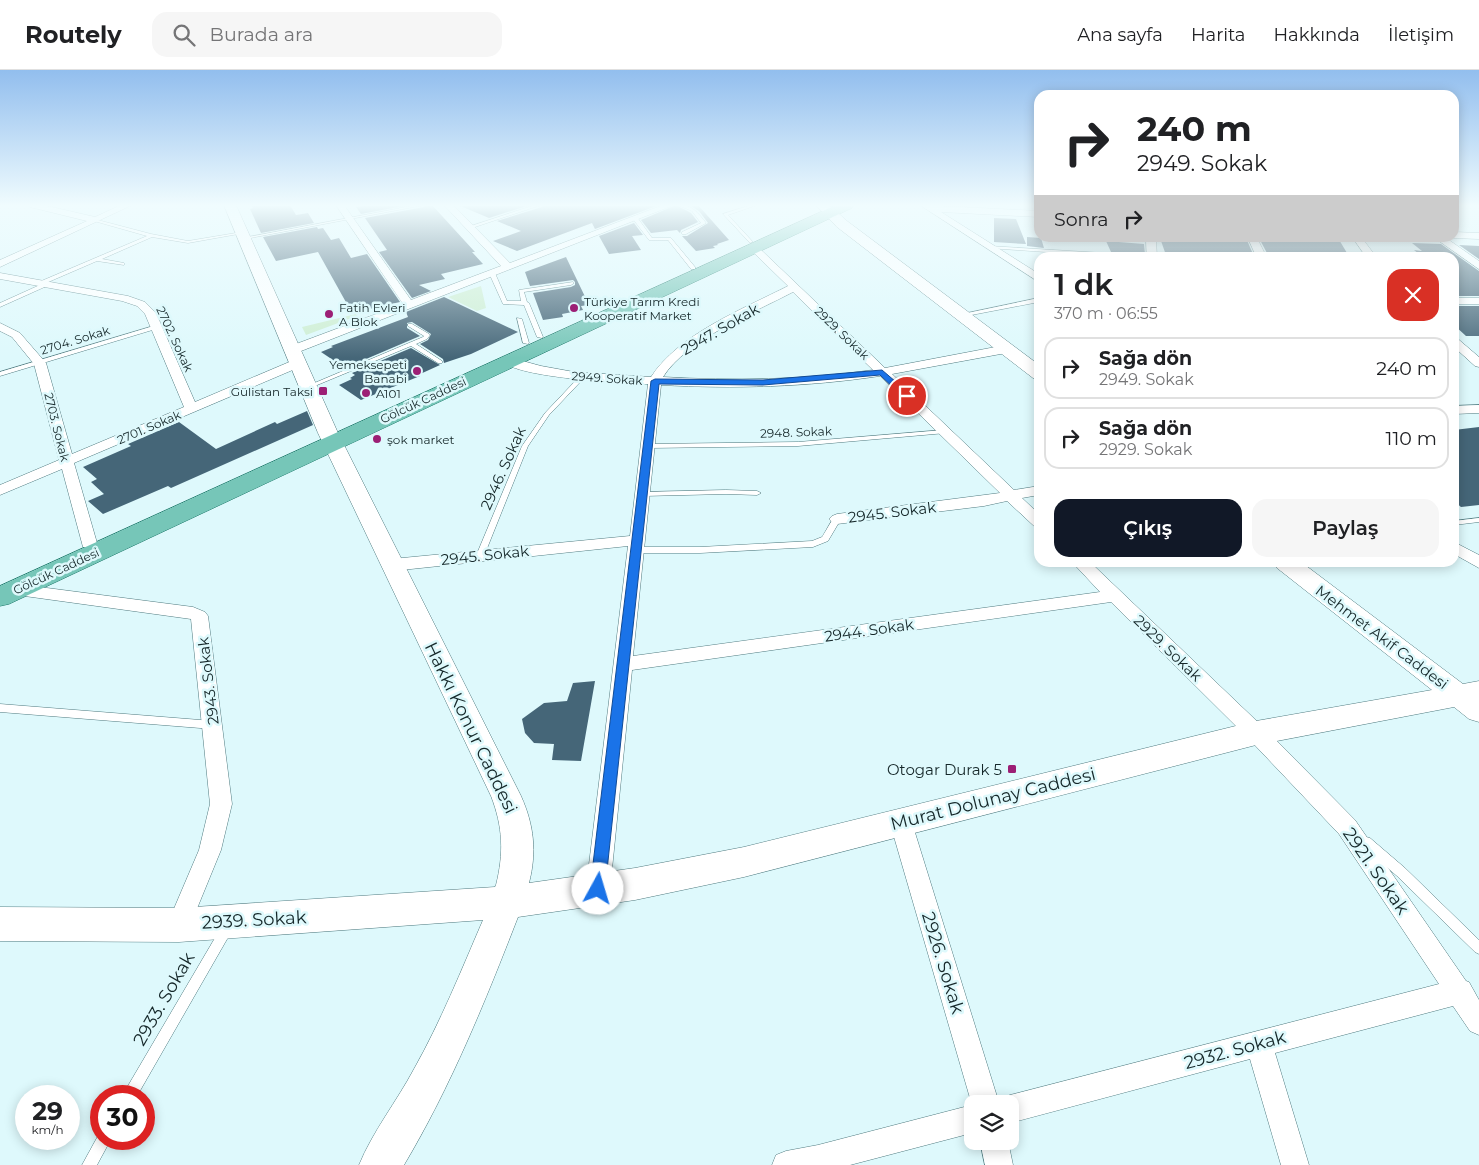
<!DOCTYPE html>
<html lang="tr">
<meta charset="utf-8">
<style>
body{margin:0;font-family:Montserrat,sans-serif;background:#f6f6f6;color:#202124;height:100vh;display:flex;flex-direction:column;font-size:19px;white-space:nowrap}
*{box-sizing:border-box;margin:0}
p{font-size:16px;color:#757577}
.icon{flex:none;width:28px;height:28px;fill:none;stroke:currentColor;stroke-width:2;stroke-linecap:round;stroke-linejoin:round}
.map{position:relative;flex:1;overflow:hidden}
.drawer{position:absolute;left:1034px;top:182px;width:425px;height:315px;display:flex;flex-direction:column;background:#fff;border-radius:15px;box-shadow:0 2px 12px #0003}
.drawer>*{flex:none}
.hud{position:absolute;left:1034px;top:20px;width:425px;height:152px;border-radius:15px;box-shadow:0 2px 12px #0003;background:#fff;color:#202124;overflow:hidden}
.controls{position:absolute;left:964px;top:1025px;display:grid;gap:10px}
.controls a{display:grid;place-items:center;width:55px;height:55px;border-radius:10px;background:#fff;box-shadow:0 2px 12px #0003;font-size:25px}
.speed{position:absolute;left:15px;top:1015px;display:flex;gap:10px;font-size:25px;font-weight:700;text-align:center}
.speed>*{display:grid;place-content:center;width:65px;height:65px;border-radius:50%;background:#fff;box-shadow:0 2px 12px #0003;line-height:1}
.speed small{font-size:12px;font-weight:400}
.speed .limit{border:8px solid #d22;background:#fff;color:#111}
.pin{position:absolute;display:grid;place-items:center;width:42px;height:42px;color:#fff;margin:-21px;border:2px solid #fff;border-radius:50%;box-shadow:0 1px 5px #0007}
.me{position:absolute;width:55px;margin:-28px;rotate:6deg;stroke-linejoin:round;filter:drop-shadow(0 0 4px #0008)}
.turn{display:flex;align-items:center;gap:18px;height:105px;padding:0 20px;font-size:22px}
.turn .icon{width:65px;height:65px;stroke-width:2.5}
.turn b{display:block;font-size:35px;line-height:42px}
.then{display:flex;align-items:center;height:48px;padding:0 20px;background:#0003;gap:10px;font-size:19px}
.round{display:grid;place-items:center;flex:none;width:52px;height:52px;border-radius:15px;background:#f6f6f6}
.headline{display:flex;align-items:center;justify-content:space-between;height:85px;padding:0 20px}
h1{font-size:30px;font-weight:600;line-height:38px}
.button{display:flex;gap:10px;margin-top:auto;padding:10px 20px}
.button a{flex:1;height:58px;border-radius:15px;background:#111827;color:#fff;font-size:20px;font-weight:600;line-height:58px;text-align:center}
.button a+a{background:#f6f6f6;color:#202124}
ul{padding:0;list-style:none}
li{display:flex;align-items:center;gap:15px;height:62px;margin:0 10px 8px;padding:0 10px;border:2px solid #e0e0e0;border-radius:15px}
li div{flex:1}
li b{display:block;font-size:19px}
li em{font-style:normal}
header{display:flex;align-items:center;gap:30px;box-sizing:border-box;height:70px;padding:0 25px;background:#fff;border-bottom:1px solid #e0e0e0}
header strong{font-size:24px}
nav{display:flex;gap:28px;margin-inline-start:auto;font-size:18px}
.search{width:350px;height:45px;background:#f6f6f6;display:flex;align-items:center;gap:12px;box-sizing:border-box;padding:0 18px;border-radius:15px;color:#757577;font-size:19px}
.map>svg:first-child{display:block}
</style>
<header>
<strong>Routely</strong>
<div class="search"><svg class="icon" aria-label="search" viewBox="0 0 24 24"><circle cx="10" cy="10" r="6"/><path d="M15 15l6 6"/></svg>Burada ara</div>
<nav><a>Ana sayfa</a><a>Harita</a><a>Hakkında</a><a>İletişim</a></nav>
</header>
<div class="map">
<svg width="1479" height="1095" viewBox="0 0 1479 1095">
<rect width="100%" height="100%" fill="#def9fc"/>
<path fill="#cdeed2" d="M481,216L486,238L477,241L448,227Z
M356,244L357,246L306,265L302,257Z"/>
<path fill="#456678" d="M251,135H290L296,145L308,143L314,153L261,163L250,139L253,138Z
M370,135H409L361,144L356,137Z
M426,135H432L475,182H472L483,194L441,204L445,209L419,215L431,221L412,228L379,182L387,180L365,148L424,137Z
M458,135H530L489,148Z
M543,135H659L595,159L592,153L517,181L493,171L521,161L497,151L542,137Z
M676,135L691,143L698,152L681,160L680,163L677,160L651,163L641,150Z
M689,135H698L729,170L717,174L718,175L713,176L715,178L696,181L682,166H687L708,153L699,141Z
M994,148L1016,149L1026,174L994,172Z
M634,153L643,165L632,166L641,180L609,184L599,166Z
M317,157L318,159L323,158L331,170L339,168L351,188L367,184L400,232L352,243L318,182L276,191L263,167Z
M1027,167L1041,168L1044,178L1027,176Z
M1160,168H1246L1253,184L1245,183L1247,187L1167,188Z
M1259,168H1338L1350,188H1292L1268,185Z
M1106,171L1144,174L1145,184L1111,182Z
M1412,173L1441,174L1479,201V226H1454V188H1424L1414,180L1422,181Z
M1459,175L1479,176V189Z
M566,187L589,235L581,236L583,240L562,244L563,247L543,250L533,223L571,217L575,215V212L573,210L530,216L525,202Z
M444,227L518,262L471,284L444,293L443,289L420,274L428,270L431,264L412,252L407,253V258L420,266L345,298L321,282L333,277L331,276L408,247L406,242Z
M1454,236H1479V266H1466L1454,255Z
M411,278L440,295L418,305L420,306L361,330L339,315L352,309L350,308L355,305L352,303Z
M307,341L313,355L171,418L168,416L103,444L88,431L104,424L91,412L97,409L83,397L131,376L128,374L179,352L216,379L275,352L277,354Z
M1479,357V435L1461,437L1454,431V360Z
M595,611L581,691L552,690L554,674L534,673L525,663L522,649L544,633L567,631L573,613Z"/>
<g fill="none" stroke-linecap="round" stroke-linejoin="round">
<defs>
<path id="lane" d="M417,135H424L245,169L243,168Z
M535,135H541L472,158L468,157Z
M678,135C692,134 698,143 706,153L686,164H682V162L701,153L692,141Z
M751,135H757L728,145L752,171V172L750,173L723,144Z
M633,147H637L652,168H671L695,197V199H691L668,170H649L633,149Z
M94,149L151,164L188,171L242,162L244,163L188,173L152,167L102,189L124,193V195L97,191L46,213H49V215L0,237V233L42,214H39V212L147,166L94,151Z
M989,176L1152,186L1154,187L1136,188L987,178V177Z
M490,202L495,203L507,231H521L519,220L573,212L574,213L571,215L524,222L527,232L529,233L543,267L542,268L537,267L524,235L503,234L489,203Z
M1039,228V232L961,247L958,245Z
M517,248L522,249L529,273L528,274L523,273Z
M408,254H412L429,264L430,265L427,269L416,274L442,291V293H438L411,276L310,318L305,317L423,267L424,266L408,256Z
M157,255L160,257L159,258L0,306V302Z
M582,305L584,306V308L549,345L528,376L484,486L480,489L477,488L476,486L522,376L545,343L580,306Z
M944,360L947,362L946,363L798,376L648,378L645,376L648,374L798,372Z
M726,420L757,421L761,423L757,425L726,424L643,426L639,424L643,422Z
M834,447H837L841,449L828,471L813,477L700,483H636L632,480L636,477H700L812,471L822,467Z
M1479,448V452L1454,455V451Z
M0,634L213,651L216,652L218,655L216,658L213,659L0,642Z
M1366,767L1370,768L1405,798L1479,870V884L1475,882L1397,806L1362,776L1360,772L1362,768Z
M226,854L230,856L232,860L230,864L137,1026H122L222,856Z
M101,1063V1069H111L97,1095H82L99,1064Z"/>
<path id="street" d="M29,135H43L95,147L121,135H132L0,197V190L87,151L30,137Z
M336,135H344L411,230L501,196L444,135H453L510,193L663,135H674L296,283H288L286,280L288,277L403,234Z
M920,135L1039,141V147L941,142L1039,204V212Z
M1454,162L1479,163V169L1453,168Z
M1146,168H1156L1157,188H1147Z
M1248,168H1257L1267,188H1257Z
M1353,168H1362L1377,188H1367Z
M1435,168H1446L1479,191V199Z
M754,175L757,176L885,298L1006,275L1010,276L1012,279L1006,283L892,304L1014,420L1039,416V425L1022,428L1039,444V458L1034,456L1007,431L984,436L837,454L832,452L829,449L832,446L837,444L1000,423L880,306C807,317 734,319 661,315L633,586L1100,522L1072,492H1090L1263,657L1355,750L1466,911L1469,912L1479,930V965L1470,961L1453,936L1275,983L1309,1095H1281L1250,989L1010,1053V1034H972V1063L850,1095H772L776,1085L786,1081L818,1075L972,1035L890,753L893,746L901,743L909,746L912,753L999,1033L1000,1029L1010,1025L1439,914L1339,764L1249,669L1111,532L632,600L610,819L606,827L598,830L590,827L586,819L628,476L392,501L386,499L384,495L386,491L392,489L630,466L648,314C622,313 518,308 502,291L508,287L541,296L574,302L651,307C679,264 743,239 788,216L751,180L749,178ZM793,222L873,300C804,310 733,311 663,307C686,270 755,242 793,222Z
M0,203L128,226L145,232L156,243L195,332L294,290L298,289L304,293L302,296L74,393L97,473L95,477L89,478L83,477L62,399L0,425V415L59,390L34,294L12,267L0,261V253L20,263L46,293L72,384L184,337L145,244L137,236L122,231L0,209Z
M1454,228H1479V234H1454Z
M1454,267L1458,269L1479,287V297L1475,296L1454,277Z
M1479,335V343L1454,344V336Z
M1454,472L1479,485V498L1454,484Z
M16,514L193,537L205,542L208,546L232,734L221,780L187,863L179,867L171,863L167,855L199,780L210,734L191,549L10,524L8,520L10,516Z
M980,1071H1008L1013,1095H985Z"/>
<path id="secondary" d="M224,135H236L338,363L521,726C534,755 537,782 529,813L635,798L744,777L1256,651L1432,620L1277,498L1274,492H1301L1463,614L1479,611V652L1469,649L1454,637L1256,675L744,807L635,830L518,847C485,932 451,1016 404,1095H359C373,1061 397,1031 414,999C441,951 461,901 483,850L179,872L0,871V837L179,838L495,817L496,815C504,783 503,757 491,726L318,363Z
M816,135H829L847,151L1039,295V309L1033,308L837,157Z"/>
<path id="primary" d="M836,135H854L852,138L9,534L0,536V516Z"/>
</defs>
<use href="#lane" stroke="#507b80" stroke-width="1"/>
<use href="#street" stroke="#507b80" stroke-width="1"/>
<use href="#secondary" stroke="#507b80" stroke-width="1"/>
<use href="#primary" stroke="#197667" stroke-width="1"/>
<use href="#lane" fill="#fff" fill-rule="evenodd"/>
<use href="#street" fill="#fff" fill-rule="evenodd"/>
<use href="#secondary" fill="#fff" fill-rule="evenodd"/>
<use href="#primary" fill="#76c6b8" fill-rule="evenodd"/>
</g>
<linearGradient id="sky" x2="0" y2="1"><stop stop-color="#92beee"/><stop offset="0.47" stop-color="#f0fcfe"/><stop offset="1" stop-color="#f0fcfe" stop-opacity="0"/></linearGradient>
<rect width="1479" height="288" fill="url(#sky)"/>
<path fill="#1a73e8" stroke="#114b97" d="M882,300L910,324V328H904L880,305L763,315L659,314L605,819L603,824L598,826L593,824L590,819L651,311L655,309L763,310Z"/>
<g fill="#9c1f75" stroke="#def9fc" stroke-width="2">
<circle cx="574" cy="238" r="5"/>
<circle cx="329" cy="244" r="5"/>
<circle cx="417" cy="301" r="5"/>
<rect x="318" y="316" width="10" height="10" rx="2.5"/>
<circle cx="366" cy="323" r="5"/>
<circle cx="377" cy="369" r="5"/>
<rect x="1007" y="694" width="10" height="10" rx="2.5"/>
</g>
<g text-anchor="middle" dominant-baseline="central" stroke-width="5" stroke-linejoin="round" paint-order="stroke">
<g font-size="12" fill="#152729" stroke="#def9fc" text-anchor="start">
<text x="584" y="231">Türkiye Tarım Kredi<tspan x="584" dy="14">Kooperatif Market</tspan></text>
<text x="339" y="237">Fatih Evleri<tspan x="339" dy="14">A Blok</tspan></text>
<text x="407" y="294" text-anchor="end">Yemeksepeti<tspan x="407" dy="14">Banabi</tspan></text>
<text x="313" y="321" text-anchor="end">Gülistan Taksi</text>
<text x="376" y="323">A101</text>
<text x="387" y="369">şok market</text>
</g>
<g font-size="12" fill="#152729" stroke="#def9fc">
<text transform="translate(842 263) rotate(44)">2929. Sokak</text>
<text transform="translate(175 269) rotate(65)">2702. Sokak</text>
<text transform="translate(75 270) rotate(-17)">2704. Sokak</text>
<text transform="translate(607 308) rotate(4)">2949. Sokak</text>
<text transform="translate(423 330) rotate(-25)">Gölcük Caddesi</text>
<text transform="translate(57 357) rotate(76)">2703. Sokak</text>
<text transform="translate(149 357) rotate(-23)">2701. Sokak</text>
<text transform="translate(796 362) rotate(-2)">2948. Sokak</text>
<text transform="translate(56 501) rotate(-25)">Gölcük Caddesi</text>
</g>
<g font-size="15" fill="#152729" stroke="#def9fc">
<text transform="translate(720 259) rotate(-30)">2947. Sokak</text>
<text transform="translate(503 398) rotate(-66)">2946. Sokak</text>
<text transform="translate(892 442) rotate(-7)">2945. Sokak</text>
<text transform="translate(485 485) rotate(-6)">2945. Sokak</text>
<text transform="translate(869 560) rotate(-8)">2944. Sokak</text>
<text transform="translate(1382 567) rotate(37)">Mehmet Akif Caddesi</text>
<text transform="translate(1168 578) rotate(44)">2929. Sokak</text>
<text transform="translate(208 611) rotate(-97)">2943. Sokak</text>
</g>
<g font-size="15" fill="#152729" stroke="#def9fc" text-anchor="end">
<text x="1002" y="699">Otogar Durak 5</text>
</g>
<g font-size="18" fill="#152729" stroke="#def9fc">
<text transform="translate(471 658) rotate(64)">Hakkı Konur Caddesi</text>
<text transform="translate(993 729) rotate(-14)">Murat Dolunay Caddesi</text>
<text transform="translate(1376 801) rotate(55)">2921. Sokak</text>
<text transform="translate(254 850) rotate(-3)">2939. Sokak</text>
<text transform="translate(943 893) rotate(73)">2926. Sokak</text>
<text transform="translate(164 929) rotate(-60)">2933. Sokak</text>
<text transform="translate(1235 980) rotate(-15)">2932. Sokak</text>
</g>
</g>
</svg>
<div class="controls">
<a><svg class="icon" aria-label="layers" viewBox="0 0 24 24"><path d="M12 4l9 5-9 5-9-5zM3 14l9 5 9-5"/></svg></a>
</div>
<div class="speed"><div>29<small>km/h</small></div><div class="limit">30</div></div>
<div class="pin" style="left:907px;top:326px;background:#d93025"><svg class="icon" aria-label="arrive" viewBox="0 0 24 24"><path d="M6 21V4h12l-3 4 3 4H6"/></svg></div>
<svg class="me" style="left:598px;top:819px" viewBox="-20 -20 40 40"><circle r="19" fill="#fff"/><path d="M0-13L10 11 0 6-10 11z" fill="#1a73e8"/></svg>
<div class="hud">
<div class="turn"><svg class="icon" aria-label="right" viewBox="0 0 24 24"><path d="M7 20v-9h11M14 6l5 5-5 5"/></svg><div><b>240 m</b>2949. Sokak</div></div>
<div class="then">Sonra<svg class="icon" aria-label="right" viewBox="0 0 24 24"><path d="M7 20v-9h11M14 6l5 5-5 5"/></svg></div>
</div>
<section class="drawer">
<div class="headline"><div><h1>1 dk</h1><p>370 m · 06:55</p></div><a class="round" style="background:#d93025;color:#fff"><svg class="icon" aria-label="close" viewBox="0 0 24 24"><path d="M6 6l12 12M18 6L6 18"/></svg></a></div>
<ul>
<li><svg class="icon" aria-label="right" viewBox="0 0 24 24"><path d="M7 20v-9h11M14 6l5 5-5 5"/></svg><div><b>Sağa dön</b><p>2949. Sokak</p></div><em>240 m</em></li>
<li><svg class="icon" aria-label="right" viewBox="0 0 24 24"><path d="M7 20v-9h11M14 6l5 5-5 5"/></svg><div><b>Sağa dön</b><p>2929. Sokak</p></div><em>110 m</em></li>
</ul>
<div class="button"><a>Çıkış</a><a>Paylaş</a></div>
</section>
</div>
